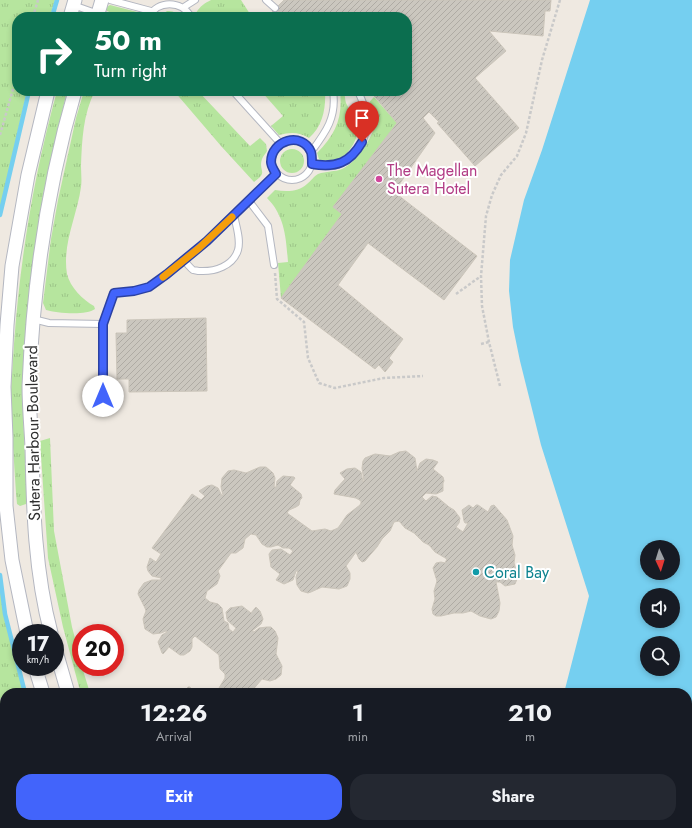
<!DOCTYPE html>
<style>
body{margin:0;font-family:Jost,sans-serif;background:#242831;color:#f1f3f6;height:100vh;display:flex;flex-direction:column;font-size:15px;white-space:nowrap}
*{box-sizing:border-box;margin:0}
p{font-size:13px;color:#9ea1a6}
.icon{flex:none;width:22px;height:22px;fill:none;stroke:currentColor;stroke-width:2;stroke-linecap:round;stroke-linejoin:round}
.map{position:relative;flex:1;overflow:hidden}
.sheet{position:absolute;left:0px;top:688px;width:692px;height:140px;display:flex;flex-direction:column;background:#171b24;border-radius:16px 16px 0 0;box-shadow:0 2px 6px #0003}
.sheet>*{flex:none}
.banner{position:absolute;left:12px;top:12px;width:400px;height:84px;border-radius:16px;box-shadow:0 2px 6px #0003;background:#0b6e4f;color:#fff;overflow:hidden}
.needle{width:26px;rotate:176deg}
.controls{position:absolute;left:640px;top:540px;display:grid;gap:8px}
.controls a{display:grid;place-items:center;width:40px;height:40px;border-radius:50%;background:#171b24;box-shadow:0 2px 6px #0003;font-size:20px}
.speed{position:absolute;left:12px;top:624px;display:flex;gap:8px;font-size:20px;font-weight:700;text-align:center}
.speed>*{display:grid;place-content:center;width:52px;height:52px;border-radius:50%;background:#171b24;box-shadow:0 2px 6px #0003;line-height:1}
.speed small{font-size:10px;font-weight:400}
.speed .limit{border:6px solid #d22;background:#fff;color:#111}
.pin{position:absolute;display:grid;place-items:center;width:34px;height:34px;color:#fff;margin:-41px -17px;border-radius:50% 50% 50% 0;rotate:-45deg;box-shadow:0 0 4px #0007}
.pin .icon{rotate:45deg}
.me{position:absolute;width:44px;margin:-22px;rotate:0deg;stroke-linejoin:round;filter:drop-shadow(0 0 3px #0008)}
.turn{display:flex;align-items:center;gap:14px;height:84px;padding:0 16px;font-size:18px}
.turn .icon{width:52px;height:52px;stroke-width:2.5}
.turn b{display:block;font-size:28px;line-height:34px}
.eta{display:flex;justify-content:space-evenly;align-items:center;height:68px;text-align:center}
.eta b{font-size:24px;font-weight:700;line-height:28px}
.cta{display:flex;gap:8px;margin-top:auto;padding:8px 16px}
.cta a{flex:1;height:46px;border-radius:16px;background:#4264fb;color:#fff;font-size:16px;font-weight:700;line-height:46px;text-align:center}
.cta a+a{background:#242831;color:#f1f3f6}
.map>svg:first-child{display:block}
</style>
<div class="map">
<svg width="692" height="828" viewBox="0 0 692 828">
<defs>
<pattern id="grass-tufts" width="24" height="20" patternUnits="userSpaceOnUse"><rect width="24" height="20" fill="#b6e59e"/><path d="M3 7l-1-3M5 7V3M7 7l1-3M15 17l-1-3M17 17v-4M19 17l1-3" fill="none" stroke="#9dc588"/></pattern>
<pattern id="building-hatch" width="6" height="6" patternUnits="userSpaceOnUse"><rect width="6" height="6" fill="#cbc7bf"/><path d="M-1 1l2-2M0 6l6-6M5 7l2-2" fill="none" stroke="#afaba4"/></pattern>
</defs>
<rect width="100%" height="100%" fill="#efe9e1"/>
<path fill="url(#grass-tufts)" d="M0,0H55L50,17H17V91H27L0,210Z
M211,0H241L250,14L246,17H197L196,13C200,6 205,3 211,0Z
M110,5L141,13L143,14V16C132,18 118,16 107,11V7Z
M167,11C172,11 177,12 180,17H159Z
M57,91H67L43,195L27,316L22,391L27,501L26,504L20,506L17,504L16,493C14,458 11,424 11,390C12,375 13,359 14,344C20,259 34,174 57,91Z
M84,91H95C83,114 82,140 81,166C81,173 82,180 81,187C77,216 62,244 67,274C70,287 83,300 94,306L95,309C86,316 56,313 46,310L43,303L51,239L58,200L76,118Z
M174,91H198L250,146L260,138L266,144L267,151C266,153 263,156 262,159C258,172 269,171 254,182L221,146Z
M261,91H325C326,108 323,126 309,138C299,132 291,132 279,135L271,126L283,116Z
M340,91H344C345,95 345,100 346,103C350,112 358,117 358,128C358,137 353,146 347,153C342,158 324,167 319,159C318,157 318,155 317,153C336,134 343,117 340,91Z
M374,97L397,123L333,207L342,214L281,298L278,263L288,262C286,238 285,216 267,198L275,190C286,192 299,192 307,184C311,181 314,176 318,174C326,171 335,172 342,169C355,164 374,136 375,123C367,112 363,108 374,97Z
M280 161a12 12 0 1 1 24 0a12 12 0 1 1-24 0Z
M50,438L54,531L72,627L81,661V667H82L90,693H81L79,687L63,627L48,558L40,441Z
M0,582L4,614L24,693H5V823H69L71,828H0Z"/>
<path fill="#75cff0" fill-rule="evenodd" d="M590,0H692V828H454L459,823H687V693H564L589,596L541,445L520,361L513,327L509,291L510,260L524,200L542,150ZM647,547H673V573H647ZM647,595H673V621H647ZM647,643H673V669H647Z"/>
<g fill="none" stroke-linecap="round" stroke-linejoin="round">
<path stroke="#75cff0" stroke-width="4.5" d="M52,17L57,0
M0,215L29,91
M0,575L5,614L25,693
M70,823L72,828"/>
</g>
<path fill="url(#building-hatch)" stroke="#cbc5ba" d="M284,0H551L550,11H545L543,36L489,31L506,51L475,78L519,128L475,166L437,123L439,122L429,112L423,118L435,133L394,192L477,256L444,300L368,243L338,285L403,339L389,358L393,362L385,372L379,365L375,369L281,298L342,214L333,207L397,123L370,91H407V17H267Z
M206,318L207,391L129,392V379H117L116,333H127V320Z
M406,451L415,458L417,471L420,463L426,459L433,460L438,462L433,469L443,477L444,481L443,483V491L436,494L426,493L422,497L426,501L432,496L437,497L449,507L454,510L460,518L459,523L456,527L463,532L468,523H465L464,521L462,510L469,505L473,508L476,505H478L488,512L491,506L494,505L507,520L513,536L512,545L515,555L514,563L517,573V579L515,584L505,586L500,582H496L500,603L499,611L496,617L491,619L480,616L471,611L463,613H454L441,616H436L433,614L432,609L435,599L434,591L437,581L433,568L436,563L441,562L445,563L447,559L435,552L429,545L423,542L414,533L405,528L399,521L394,522L390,531L382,539L377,547L370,555L365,561L362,562L359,559L356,552L346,566L350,573V579L347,586L339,589L322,587L311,592L308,593L301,591L297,585L296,577L298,571H296L293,580L284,584L276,580L280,574L271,567L269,554L272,550L281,549L290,555L293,551L289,548H283L278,545L271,547H267L262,544L256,535L251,534L245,539L243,548L236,553H231L218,571L220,576L217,584L207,591L205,598L210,602L218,604L222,608L224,621L228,623L229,629L233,632L236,628L228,621L227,619L226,612L230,608L242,606L251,613L256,607L260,611L263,619L261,624L252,631L254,632L259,628L267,627H271L275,631L278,638L276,654L282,666L281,675L276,679L270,681L262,679L251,692L258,693H214L219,688L225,678V674L220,669L219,655L195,636L192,639V647L190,651L184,655H180L169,647L163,654L162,653L158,642L162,635L167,632L166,631L161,633L153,634L145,629L143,619L146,611L145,608L138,594L139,590L144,583L152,580H161V578L152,576L148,571L147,567L150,558L156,562L161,554L152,548L192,494L201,500L205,496L199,491L207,486L212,485L218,488L222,496L223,495L221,487L222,478L228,471L234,470L246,473L260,467H266L273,473L275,478L274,487H276L277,481L283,476L294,477L295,478L290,485L301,494L302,498L300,500L299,505L296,507L289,510L287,513L312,531L325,529L331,531L338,528L347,515L360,505L361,503V501L356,498L334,494L335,490L345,479L340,473L347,469L355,468L361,472L363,482L364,481L362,468L363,461L365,458L375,454L390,456L399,452Z
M188,687H190L193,693H183Z
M239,823H320L324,828H245Z"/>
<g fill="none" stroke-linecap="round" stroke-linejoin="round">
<defs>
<path id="lane" d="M110,0L151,11
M266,0L275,8
M73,5L107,17
M184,7L195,0
M149,17C157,0 182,0 191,17
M233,91L280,143
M272 160a20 20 0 1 1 40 0a20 20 0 1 1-40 0Z
M311,152C326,132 337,117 333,91
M313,165C322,166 331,168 340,164C358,157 368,136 367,118C367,109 361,99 358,91
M249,201L268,226L274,265
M184,261C187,263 190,268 193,270C194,270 198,271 199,271C215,272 233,266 238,250C241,239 236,226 234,215
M33,319L49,323L103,324V396
M103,324L114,293L134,291L149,287L167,275L199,248L276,174"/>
<path id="street" d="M70,17L75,0
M97,17L102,0
M27,633L12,560L6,506V438L4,387L7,325L12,266L28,175L48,91
M51,633C35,573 33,508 32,447C31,427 29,406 29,386C33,286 47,187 75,91
M55,648L68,693
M35,667L43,693
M90,823L93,828
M116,823L118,828"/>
</defs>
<use href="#lane" stroke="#b4b7c1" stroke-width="8"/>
<use href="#street" stroke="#b4b7c1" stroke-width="15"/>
<path stroke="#c9c9c9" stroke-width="2.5" stroke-dasharray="3 2" stroke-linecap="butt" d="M33,17L38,0
M0,135L17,75
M275,273L277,299L304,322L308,358L319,383L335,388L384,378L423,376
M456,294L481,276
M481,344L489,342
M500,386L489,342L482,306L481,276L486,216L492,195L501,175L517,156L526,133L542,60L560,0
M0,699L5,702
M58,823L59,828"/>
<use href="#lane" stroke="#fff" stroke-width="6"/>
<use href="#street" stroke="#fff" stroke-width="13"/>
</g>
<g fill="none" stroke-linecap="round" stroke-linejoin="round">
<defs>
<path id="route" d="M103,396V324L114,293L134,291L149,287L167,274L207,241L276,174C274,170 271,166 271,162C271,140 302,131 311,152C312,155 312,161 312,164C336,168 350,163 362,142"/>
</defs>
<use href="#route" stroke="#2b41a3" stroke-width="10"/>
<use href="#route" stroke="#4264fb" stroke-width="7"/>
<path stroke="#f59e0b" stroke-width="7" d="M163,277L199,248L232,217"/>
</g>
<circle fill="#d1479c" stroke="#fff" stroke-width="1.5" cx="379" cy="179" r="4"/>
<circle fill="#0f9aa8" stroke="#fff" stroke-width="1.5" cx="476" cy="572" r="4"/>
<g text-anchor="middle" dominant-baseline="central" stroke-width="4" stroke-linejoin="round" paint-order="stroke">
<g font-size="16" fill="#b23c85" stroke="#fff" text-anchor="start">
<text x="387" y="170">The Magellan<tspan x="387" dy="18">Sutera Hotel</tspan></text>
</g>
<g font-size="16" fill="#2e2e2e" stroke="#fff">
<text transform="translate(33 433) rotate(-91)">Sutera Harbour Boulevard</text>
</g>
<g font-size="16" fill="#0d838f" stroke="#fff" text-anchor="start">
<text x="484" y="572">Coral Bay</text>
</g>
</g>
</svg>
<div class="controls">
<a><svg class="needle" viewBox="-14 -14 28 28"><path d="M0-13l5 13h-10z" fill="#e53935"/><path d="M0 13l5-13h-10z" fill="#9ea1a6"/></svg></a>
<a><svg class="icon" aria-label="sound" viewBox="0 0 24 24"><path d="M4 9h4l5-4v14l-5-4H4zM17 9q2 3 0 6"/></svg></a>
<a><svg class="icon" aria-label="search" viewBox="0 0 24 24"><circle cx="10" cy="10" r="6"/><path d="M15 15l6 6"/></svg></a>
</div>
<div class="speed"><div>17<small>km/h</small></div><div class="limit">20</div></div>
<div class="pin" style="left:362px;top:142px;background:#d93025"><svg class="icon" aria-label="arrive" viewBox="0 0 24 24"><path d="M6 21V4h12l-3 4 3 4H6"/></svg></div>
<svg class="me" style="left:103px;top:396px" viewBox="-20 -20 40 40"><circle r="19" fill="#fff"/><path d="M0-13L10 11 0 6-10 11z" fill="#4264fb"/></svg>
<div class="banner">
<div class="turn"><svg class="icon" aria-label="right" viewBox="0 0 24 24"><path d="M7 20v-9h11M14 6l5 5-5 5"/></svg><div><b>50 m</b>Turn right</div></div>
</div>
<section class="sheet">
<div class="eta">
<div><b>12:26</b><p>Arrival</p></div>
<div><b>1</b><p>min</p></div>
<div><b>210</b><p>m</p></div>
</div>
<div class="cta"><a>Exit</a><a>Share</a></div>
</section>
</div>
